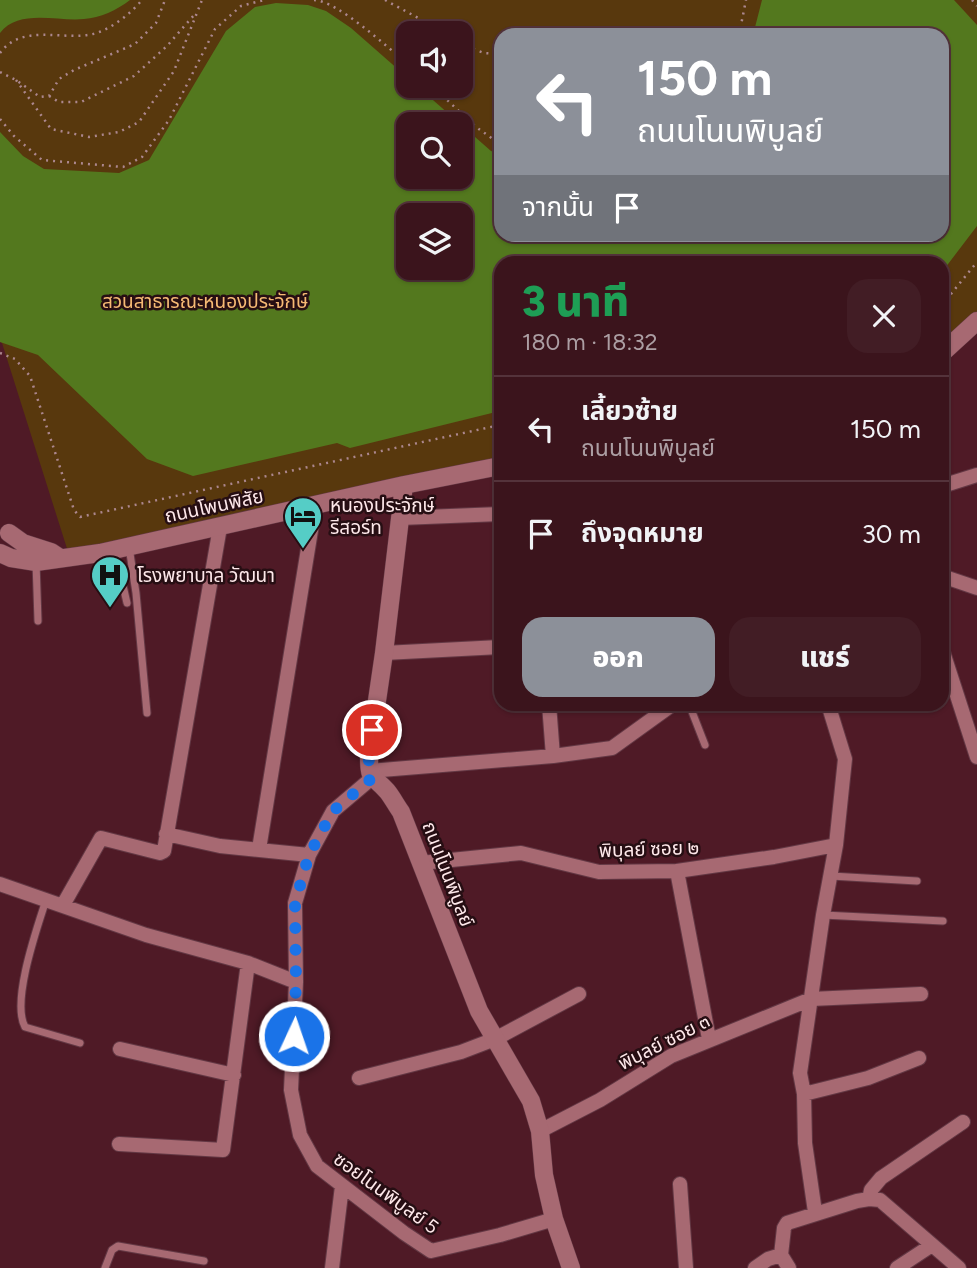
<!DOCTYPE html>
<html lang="th">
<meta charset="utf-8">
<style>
body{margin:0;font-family:Figtree,"Noto Sans Thai",sans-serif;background:#421d25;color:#f1f3f6;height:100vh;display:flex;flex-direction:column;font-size:26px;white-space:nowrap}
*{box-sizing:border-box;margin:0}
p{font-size:23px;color:#ac9ea3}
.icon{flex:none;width:38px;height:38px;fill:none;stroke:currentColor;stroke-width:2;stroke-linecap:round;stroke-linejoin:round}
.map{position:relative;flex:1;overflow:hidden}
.drawer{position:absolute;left:494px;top:256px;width:455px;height:455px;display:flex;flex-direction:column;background:#3b141c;border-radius:21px;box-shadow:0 2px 5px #0004,0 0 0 2px #54333b}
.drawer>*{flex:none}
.banner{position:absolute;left:494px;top:28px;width:455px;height:214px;border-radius:21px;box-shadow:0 2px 5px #0004,0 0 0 2px #54333b;background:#8c9099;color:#fff;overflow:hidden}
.tools{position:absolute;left:396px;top:21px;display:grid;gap:14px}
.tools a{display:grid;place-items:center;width:77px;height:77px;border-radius:14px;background:#3b141c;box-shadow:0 2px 5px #0004,0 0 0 2px #54333b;font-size:35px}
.pin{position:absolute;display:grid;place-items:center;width:60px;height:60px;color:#fff;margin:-30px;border:4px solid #fff;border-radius:50%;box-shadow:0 2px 7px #0007}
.me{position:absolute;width:77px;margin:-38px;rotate:3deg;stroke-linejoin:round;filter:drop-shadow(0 0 5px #0008)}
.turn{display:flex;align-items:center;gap:24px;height:147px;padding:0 28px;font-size:32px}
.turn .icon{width:91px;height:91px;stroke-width:2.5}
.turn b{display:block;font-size:49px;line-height:60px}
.then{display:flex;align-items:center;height:66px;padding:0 28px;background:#0003;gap:14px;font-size:26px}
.round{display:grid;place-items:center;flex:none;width:74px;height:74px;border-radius:21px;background:#421d25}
.overview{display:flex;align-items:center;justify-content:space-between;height:119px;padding:0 28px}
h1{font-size:42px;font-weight:800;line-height:52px;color:#1e9e55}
.action{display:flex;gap:14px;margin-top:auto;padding:14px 28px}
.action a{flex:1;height:80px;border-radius:21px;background:#8c9099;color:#fff;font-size:28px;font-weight:800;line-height:80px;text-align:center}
.action a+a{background:#421d25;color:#f1f3f6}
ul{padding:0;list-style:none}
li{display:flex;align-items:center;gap:21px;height:105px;padding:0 28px;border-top:2px solid #54333b}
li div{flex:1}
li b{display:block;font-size:26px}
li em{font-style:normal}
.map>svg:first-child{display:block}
</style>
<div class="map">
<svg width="977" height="1268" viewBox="0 0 977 1268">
<rect width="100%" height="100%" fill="#4f1a26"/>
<path fill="#58380d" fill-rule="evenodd" d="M0,0H977V321L942,353V262H500V458L70,558L2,343L0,342ZM408,33H460V86H408ZM500,35H942V234H500ZM408,124H460V177H408ZM408,215H460V268H408Z"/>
<path fill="#53781e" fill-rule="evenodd" d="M0,0H130C117,10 100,18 84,19C58,22 19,8 0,33Z
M762,0H954L977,25V226L942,272V262H500V411L350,448L337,443L193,476L147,459L38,355L0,342V132L23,156L44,169L119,173L149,160L226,31L255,7L276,3L308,5L326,11L351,28L408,78V86H417L491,151L500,154V234H942V35H753ZM408,124H460V177H408ZM408,215H460V268H408Z"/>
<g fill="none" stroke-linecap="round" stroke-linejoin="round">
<defs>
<path id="service" d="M129,547L136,593L147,713
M115,551L127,603
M36,562L38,621
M689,704L705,745
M831,876L917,881
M46,900C37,928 11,1002 25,1027L80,1043
M823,915L943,921
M105,1268L112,1250L118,1246L204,1261"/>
<path id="minor" d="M942,486L977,475
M400,518L500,514
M942,576L977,588
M942,649L977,757
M384,653L500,647
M549,704L553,756
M369,771L553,756L612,748L673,704
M372,778L333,811L309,855L295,903L296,982L291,1090L300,1135L317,1166L404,1233L431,1251L500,1235L554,1219
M166,834L220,846L309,855
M259,849L315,506
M421,863L521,853L599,872L677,871L774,857L836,845
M677,871L709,1039
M0,884L146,935L248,963L296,982
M63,905L101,838L160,853L164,851L220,527
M120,1049L234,1075
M359,1078L461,1052L495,1039L579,994
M804,1094L868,1078L919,1058
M540,1131L600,1100L671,1056L811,999L921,994
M119,1144L223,1150L248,963
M680,1184L686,1268
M869,1199L871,1190L881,1178L963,1122
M815,1212L805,1143L804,1094L800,1073L823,915L836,845L845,759L828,704
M332,1268L342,1186
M755,1268L768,1259L781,1255
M789,1268L781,1255L784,1228L787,1223L857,1201L869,1199L880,1200L959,1268
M897,1268L932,1245"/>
<path id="tertiary" d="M942,353L977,321
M404,485L384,653L369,755C369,782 372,774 387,791C392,797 396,805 401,812L479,1011L531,1101L540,1131L544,1175L554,1219L571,1268
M9,533L23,543L51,552L60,558
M0,553L11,558L36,562L100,553L404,485L500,466"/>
</defs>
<use href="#service" stroke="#633844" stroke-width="9"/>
<use href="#minor" stroke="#633844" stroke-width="16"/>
<use href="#tertiary" stroke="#633844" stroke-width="19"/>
<path stroke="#ac878e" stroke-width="2.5" stroke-dasharray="2 5" stroke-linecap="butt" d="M314,0C338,1 388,48 408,64
M385,0L446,33
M972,0L977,6
M739,35L746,0
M460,44L484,53L500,54
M0,53C22,23 62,41 93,34C112,29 130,14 142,0
M0,72L16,80L40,97L49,96L59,79L74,70L135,44L156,23L165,0
M16,80L51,129L89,137L119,132L139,122L174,71L202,0
M432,86L476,127L500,144
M49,96L59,102H81L134,76L167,46L194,15
M0,119L14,136L42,160L123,167L142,157L169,120L215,29L241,6L264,0
M942,305L977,262
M0,353L15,359L30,376L74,510L80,517L500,425"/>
<use href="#service" stroke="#a76972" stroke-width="7"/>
<use href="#minor" stroke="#a76972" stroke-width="14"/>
<use href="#tertiary" stroke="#a76972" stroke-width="18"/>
</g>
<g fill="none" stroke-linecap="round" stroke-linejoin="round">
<path stroke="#1a73e8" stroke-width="12" stroke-dasharray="0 21.6" d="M294,1036L296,982L295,903L309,855L333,811L372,778C366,763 370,746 372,730"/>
</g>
<defs>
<symbol id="hotel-pin" viewBox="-11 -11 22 30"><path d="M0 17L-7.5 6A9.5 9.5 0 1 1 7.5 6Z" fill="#55cdc6" stroke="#260e13"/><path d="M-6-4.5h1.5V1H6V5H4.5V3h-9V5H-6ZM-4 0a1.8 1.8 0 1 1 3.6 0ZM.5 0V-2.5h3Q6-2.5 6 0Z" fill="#111"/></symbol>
<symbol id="hospital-pin" viewBox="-11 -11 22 30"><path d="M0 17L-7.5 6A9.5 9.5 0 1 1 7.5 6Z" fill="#55cdc6" stroke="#260e13"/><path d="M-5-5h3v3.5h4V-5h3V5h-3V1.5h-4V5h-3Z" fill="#111"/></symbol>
</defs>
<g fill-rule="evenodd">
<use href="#hotel-pin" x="281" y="494" width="44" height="60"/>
<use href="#hospital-pin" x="88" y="553" width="44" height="60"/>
</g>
<g text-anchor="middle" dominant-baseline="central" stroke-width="5" stroke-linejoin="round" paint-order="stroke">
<g font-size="19" fill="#f6ba74" stroke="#260e13">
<text x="205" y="301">สวนสาธารณะหนองประจักษ์</text>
</g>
<g font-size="19" fill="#fee8ea" stroke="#260e13" text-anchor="start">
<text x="330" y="505">หนองประจักษ์<tspan x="330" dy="22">รีสอร์ท</tspan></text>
<text x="137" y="575">โรงพยาบาล วัฒนา</text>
</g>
<g font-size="19" fill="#fee8ea" stroke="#260e13">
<text transform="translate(214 506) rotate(-12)">ถนนโพนพิสัย</text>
<text transform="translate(649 849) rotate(-2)">พิบุลย์ ซอย ๒</text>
<text transform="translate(448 874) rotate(69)">ถนนโนนพิบูลย์</text>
<text transform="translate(664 1042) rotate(-27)">พิบุลย์ ซอย ๓</text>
<text transform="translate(386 1193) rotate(36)">ซอยโนนพิบูลย์ 5</text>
</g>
</g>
</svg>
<div class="tools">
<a><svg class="icon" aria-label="sound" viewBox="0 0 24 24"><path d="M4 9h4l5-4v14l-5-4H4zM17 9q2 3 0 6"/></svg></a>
<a><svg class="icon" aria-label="search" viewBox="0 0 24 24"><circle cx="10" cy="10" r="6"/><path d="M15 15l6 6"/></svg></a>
<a><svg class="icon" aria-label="layers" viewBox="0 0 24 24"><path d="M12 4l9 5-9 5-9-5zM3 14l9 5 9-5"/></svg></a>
</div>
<div class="pin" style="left:372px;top:730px;background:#d93025"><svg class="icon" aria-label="arrive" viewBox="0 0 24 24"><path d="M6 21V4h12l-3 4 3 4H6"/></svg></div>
<svg class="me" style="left:294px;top:1036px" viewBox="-20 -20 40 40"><circle r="17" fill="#1a73e8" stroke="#fff" stroke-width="3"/><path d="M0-11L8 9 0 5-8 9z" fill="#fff"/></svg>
<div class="banner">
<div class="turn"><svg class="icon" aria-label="left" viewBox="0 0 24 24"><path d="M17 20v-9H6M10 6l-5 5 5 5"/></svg><div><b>150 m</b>ถนนโนนพิบูลย์</div></div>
<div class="then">จากนั้น<svg class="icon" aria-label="arrive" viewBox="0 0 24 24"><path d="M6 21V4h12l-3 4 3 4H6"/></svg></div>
</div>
<section class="drawer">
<div class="overview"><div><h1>3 นาที</h1><p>180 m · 18:32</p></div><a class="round"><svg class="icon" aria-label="close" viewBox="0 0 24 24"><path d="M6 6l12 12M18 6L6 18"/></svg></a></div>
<ul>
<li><svg class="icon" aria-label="left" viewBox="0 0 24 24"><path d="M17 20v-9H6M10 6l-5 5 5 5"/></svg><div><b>เลี้ยวซ้าย</b><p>ถนนโนนพิบูลย์</p></div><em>150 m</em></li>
<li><svg class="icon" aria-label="arrive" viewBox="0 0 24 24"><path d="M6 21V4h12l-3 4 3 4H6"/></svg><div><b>ถึงจุดหมาย</b></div><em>30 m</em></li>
</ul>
<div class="action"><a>ออก</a><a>แชร์</a></div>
</section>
</div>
